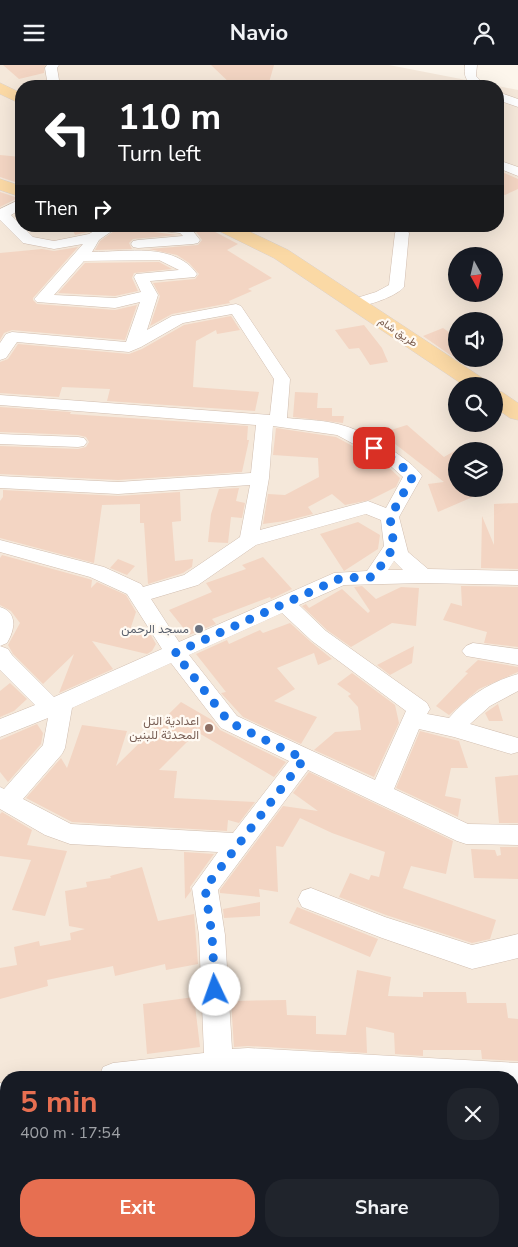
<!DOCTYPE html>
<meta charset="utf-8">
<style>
body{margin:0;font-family:"Nunito Sans",Vazirmatn,sans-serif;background:#20242c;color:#f1f3f6;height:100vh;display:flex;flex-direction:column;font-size:19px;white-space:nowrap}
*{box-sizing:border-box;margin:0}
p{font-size:16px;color:#9ea1a6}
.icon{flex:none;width:28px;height:28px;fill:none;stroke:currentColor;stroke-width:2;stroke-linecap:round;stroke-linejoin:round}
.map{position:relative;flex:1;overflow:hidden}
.sheet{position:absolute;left:0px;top:1006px;width:519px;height:176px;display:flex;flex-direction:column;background:#171b24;border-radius:20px 20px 0 0;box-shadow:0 5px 20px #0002}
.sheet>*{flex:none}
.guide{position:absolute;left:15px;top:15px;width:489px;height:152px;border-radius:20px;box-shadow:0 5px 20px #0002;background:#202124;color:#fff;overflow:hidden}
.needle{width:32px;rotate:172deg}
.fabs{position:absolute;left:448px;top:182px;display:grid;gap:10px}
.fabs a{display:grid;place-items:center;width:55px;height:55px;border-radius:50%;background:#171b24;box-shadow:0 5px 20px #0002;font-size:25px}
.pin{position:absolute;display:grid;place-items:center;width:42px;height:42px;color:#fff;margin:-21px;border-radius:10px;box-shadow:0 2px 8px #0006}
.me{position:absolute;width:55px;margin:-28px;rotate:357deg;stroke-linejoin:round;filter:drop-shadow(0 0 4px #0008)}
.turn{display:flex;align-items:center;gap:18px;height:105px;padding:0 20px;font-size:22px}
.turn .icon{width:65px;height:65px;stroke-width:2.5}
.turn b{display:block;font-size:35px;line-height:42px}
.then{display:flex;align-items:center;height:48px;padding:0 20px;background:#0003;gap:10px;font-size:19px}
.round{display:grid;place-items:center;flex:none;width:52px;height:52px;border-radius:20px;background:#20242c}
.summary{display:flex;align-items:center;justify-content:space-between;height:85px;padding:0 20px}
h1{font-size:30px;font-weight:700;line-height:38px;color:#e76f51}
.cta{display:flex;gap:10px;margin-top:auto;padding:10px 20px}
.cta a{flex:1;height:58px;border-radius:20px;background:#e76f51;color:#fff;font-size:20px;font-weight:700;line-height:58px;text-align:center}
.cta a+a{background:#20242c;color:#f1f3f6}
header{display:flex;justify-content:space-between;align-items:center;height:65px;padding:0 20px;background:#171b24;font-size:22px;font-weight:700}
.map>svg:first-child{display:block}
</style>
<header><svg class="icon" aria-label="menu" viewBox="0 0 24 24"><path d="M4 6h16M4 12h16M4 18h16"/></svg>Navio<svg class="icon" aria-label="person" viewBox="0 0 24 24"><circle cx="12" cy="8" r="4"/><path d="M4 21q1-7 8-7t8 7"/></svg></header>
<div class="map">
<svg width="518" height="1182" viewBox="0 0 518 1182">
<rect width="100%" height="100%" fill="#fdf6ec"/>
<path fill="#f5e8da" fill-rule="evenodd" d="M0,0H389L497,21H21V161H498V21L518,25V1182H0ZM456,191H494V229H456ZM456,256H494V294H456ZM456,321H494V359H456ZM456,386H494V424H456ZM6,1012H512V1176H6Z"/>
<path fill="#f3d5c3" d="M3,0H45L44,8L19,14Z
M211,0H274L268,21H233Z
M0,90L21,92V119L0,112Z
M498,105L518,114V124L505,130L498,127Z
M0,127L18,133L0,142Z
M71,161H98L88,167L75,170Z
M121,161H145L154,167L178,170L133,174L129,178L132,184L95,185L100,176Z
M192,161H204L238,179L227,185L272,213L248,224L252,226L229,236L230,238L172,249L150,261L160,231L153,218L195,214L199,209L189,198L177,190L149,184L198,180L202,175Z
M78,182L33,233V235L37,239L115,245L137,240L125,275L12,265L4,268L0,275V188L42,184L54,186Z
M159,197L172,204L134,208L132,213L138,226L115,231L58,228L85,198Z
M231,251L240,265L217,269L216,265L196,276L193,322L259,327L255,346L107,336L110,324L62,322L59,332L0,328V297L8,294L18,279L129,289L142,284L184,260Z
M364,260L382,283L388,297L370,300L359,283L349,284L335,265Z
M443,263L456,272V294L423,271Z
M295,327L318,328L317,343H332V351H344L343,358L293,352Z
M0,342L71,347L70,349L248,361L247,375H249L242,407L118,415L0,409V381L78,384L86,382L89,377L86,372L78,370L0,367Z
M407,360L444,392L456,385V424H472L475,431L438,447L428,419L444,417L381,368Z
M276,363L336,372L384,398L400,413L396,422L370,435L345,440L332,429L308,442L313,449L285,456L263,459L268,429L285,430L319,412L318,393L273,390Z
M239,423L236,436L245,438L242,453L231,452L228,478L208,477L211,449L219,424Z
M3,425L118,431L180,427L181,456L172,457L175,496L193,494L192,502L183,508L148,519L144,458H140V439L102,440L94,498L0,473V436L3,432Z
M518,438V504L481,503L482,451L494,480V439Z
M358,457L380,470L378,484L344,506L320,469Z
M2,490L89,514L92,515L91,523L97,517L126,530L136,547L131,562L148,565L156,579L152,586L147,589L92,576L113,604L59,628L74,589L43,619L13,589L8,580L20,558L11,546L0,540V493Z
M263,492L292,524L271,534L270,532L212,554L216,559L189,570L169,545L212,527L206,518L246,504L242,500Z
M118,494L135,501L127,510L110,503Z
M362,521L376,534L401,522L419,523L416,561L392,558L351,582L327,565L302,541L306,539L309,543L342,524L368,548L370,546L354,522Z
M461,521L518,522V582L484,578L487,567L443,555L451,538L462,541Z
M290,558L311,577L332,594L318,600L314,588L277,603L295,624L274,636L317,652L301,679L243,652L221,628L226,627L196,589L227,575L229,579L260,565L263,568Z
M414,581L412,598L390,610L377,600Z
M478,595L518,602V607L479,624L449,650L436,641L468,608L465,607Z
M352,608L395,640L399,658L374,712L314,685L335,667L361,665L358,642L348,631L351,629L337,619Z
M10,618L27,634L14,646L0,652V626Z
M181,637L212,655L220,665L286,697L274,712L197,667L159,705L177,706L174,733L255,737L239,758L228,755L227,766L72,757L26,733L61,693L67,703L82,660L127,666L116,701Z
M498,639L503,656H489L485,648Z
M37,659L43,668L41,679L8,717L0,707V675Z
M420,666L459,676L468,703H451L445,731L461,734L458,752L396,723Z
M309,707L453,776L446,809L411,801L403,823L496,855L490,874L472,878L386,850L339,832L350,808L369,815L371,810L379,812L385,787L332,768L300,753L283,782L276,781L278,827L259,824L260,832L220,828V825L283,741L318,746L293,728Z
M518,710V758H499L495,712Z
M2,747L32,765L27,780L67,786L45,851L12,845L31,795L0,791V749Z
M500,782H518V814L474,813L471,784L495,785L497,791L501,790Z
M184,787L214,789L190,822L191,826L185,834Z
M142,802L158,856L194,849L198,899L166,905L165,899L115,911L113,901L47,915L48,921L0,934V903L17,900L14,882L39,876L40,881L71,875L70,868L85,864L69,861L65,826L87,822L86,817L111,813L110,811Z
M260,837V851L224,853L223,844Z
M297,842L378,874L370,892L289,858Z
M357,905L391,912L388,931L423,932V927H466L467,938H506L508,953L518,954V996L482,994L481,985H423V991L395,989L394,968L366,962L367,988L248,981L234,982L231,936L286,935L287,950L316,951V969L346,970Z
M194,932L200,982L147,989L143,939Z"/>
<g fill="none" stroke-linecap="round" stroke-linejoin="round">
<defs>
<path id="minor" d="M47,0H59L57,3L60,21H48L45,3Z
M465,0H477L476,11L486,21H473C465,14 464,11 465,0Z
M498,27L518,34V42L498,35Z
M498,95L518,102V111L498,103Z
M21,134V144L11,150L33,172L54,176L89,169L102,161H119L99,175L92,187C126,187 175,177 197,209L195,212L150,216L158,230L147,265L172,251L236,239L241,241L290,314L287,353C306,355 327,355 345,361C364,366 411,394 422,411L399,452L408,487L428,504L518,506V520L423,518L344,520L299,540L326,566L427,638L430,644L427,649L449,653C468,631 490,617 518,609V626L490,641L470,659L518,673V687L511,689L454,672L419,664L394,724L468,759L518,760V780L466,779L457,776L308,705L218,825L225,870L232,984L248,983L518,998V1026L512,1025V1012H299L248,1009L223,1012H99L103,1002L113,998L204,988L199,870L192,823L218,787L70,779L45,770L0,744V722L4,724L43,680L48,653L0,672V654L35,640L0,605V581L8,584L12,590L54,632L162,584L127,529L90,512L0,487V475L104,502L141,519L143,522L184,510L240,472L250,420L118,429L0,423V411L118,417L251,408L256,360L0,340V330L270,350L274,314L232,249L183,258L141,282L129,287L17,277L6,293L0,295V278L6,269L12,267L126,277L140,237L115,243L37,237L34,234L37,231L83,179L54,184L23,178L0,155V144ZM159,195L179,205L136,209L134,212L141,227L115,233L54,230L84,196ZM273,361L337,370L385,396L403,412L386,443L368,436L260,465L269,413ZM366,449L381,455L384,481L367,506L334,508L179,577L151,534L198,520L256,480ZM394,496L403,505H388ZM282,548L312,576L406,646L375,715L237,651L189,590ZM171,598L221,663L289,696L233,768L71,759L23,734L62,689L65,683L72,643Z
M147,161H189L200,175L198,178L193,179L138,183L133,182L131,179L133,176L138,175L183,171L180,168L154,165Z
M402,164L407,165L409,168L404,222C396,232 361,244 350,241L347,238L350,235L376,227L389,220L395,168L397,165Z
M0,369L78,372L84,373L87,377L84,381L78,382L0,379Z
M0,542C18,547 15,565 7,578L0,581Z
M473,578L518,584V600L466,591L462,586L466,581Z
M311,823L385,852L472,880L518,869V893L472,904L382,873L302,842L298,834L302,826Z
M6,1017V1045L0,1046V1018Z
M221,1176H251L252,1182H220Z
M299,1176H369L372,1182H296Z"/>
<path id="major" d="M0,18L21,28V39L0,29Z
M0,114L21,121V132L0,125Z
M214,161H238L288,185L487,316L490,321H465L274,193L217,165Z
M494,325L502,327L518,338V355L510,353L494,342Z"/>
</defs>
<use href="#minor" stroke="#d1beb0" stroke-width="1"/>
<use href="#major" stroke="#dad1cd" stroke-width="1"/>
<use href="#minor" fill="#fff" fill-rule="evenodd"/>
<use href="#major" fill="#fbd9a5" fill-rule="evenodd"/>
</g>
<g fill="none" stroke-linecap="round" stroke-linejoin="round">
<path stroke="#1a73e8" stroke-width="9" stroke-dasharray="0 16.2" d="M215,925L212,870L205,823L304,694L229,657L175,588L341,513L373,512L394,482L390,452L413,411L391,392L374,383"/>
</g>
<circle fill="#6b7280" stroke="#fffaf3" stroke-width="2" cx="199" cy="564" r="5"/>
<circle fill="#8d6e63" stroke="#fffaf3" stroke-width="2" cx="209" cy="663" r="5"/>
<g text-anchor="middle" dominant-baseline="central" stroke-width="4.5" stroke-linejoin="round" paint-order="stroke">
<g font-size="11" fill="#7a5c4d" stroke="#fffaf3">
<text transform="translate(398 267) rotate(34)">طريق شام</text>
</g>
<g font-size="12" fill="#5b616d" stroke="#fffaf3" text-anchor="end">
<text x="189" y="564">مسجد الرحمن</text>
</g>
<g font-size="12" fill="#785e54" stroke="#fffaf3" text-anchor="end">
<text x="199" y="656">اعدادية التل<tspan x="199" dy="14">المحدثة للبنين</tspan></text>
</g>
</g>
</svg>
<div class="fabs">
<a><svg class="needle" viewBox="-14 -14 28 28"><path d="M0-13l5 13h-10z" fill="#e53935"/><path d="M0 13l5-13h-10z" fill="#9ea1a6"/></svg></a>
<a><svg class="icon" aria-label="sound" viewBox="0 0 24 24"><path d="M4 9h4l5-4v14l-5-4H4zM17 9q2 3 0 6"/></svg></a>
<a><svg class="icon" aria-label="search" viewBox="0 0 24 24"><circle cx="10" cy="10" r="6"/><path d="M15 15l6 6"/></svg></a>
<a><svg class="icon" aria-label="layers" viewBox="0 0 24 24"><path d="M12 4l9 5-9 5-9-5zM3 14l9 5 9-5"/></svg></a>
</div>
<div class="pin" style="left:374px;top:383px;background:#d93025"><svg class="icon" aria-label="arrive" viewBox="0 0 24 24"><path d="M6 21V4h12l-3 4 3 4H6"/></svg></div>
<svg class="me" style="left:215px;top:925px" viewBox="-20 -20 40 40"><circle r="19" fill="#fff"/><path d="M0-13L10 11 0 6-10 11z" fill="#1a73e8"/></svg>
<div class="guide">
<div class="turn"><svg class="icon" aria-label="left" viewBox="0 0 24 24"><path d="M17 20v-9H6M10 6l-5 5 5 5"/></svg><div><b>110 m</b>Turn left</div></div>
<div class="then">Then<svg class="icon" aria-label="right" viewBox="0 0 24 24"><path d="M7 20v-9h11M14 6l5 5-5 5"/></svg></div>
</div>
<section class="sheet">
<div class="summary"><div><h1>5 min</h1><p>400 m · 17:54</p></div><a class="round"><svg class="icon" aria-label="close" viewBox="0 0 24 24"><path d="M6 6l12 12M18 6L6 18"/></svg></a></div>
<div class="cta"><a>Exit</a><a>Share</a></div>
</section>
</div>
